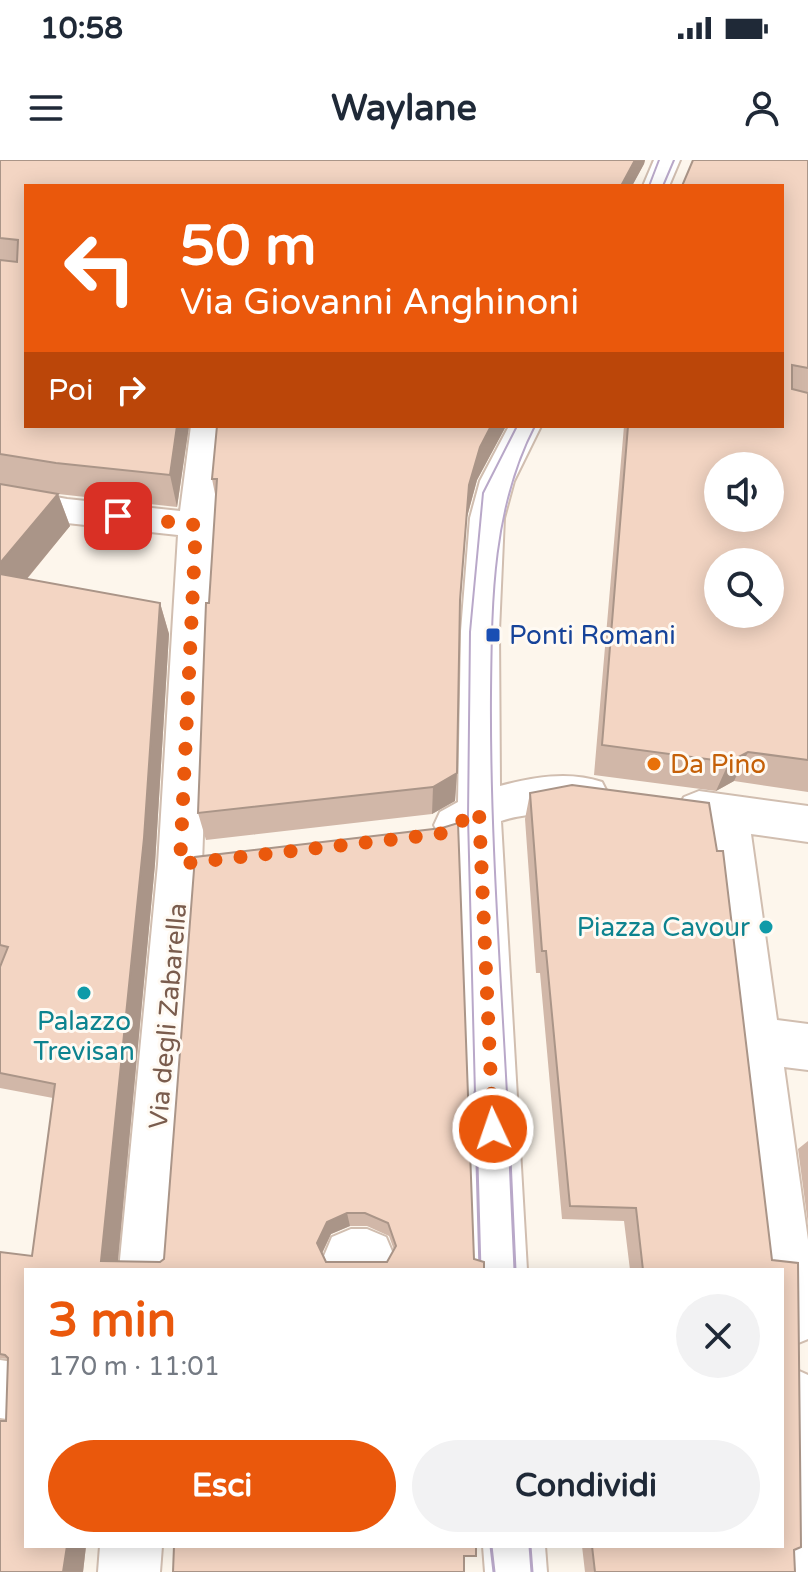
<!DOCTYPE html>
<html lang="it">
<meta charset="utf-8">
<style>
body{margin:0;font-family:"Varela Round",sans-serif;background:#f2f2f3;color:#1f2937;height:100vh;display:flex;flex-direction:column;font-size:30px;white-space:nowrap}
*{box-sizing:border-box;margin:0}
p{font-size:26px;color:#747a83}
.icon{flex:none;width:44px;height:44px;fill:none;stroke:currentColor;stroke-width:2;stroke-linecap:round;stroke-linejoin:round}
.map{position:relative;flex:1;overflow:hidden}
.details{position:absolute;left:24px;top:1108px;width:760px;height:280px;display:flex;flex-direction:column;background:#fff;border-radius:0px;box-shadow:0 4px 20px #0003}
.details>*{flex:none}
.guide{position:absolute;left:24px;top:24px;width:760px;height:244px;border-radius:0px;box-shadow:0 4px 20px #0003;background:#ea580c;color:#fff;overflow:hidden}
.buttons{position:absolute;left:704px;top:292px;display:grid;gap:16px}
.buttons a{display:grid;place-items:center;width:80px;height:80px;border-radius:50%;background:#fff;box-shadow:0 4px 20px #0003;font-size:40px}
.pin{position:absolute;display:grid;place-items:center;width:68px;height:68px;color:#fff;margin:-34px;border-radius:16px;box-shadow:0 4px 12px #0006}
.me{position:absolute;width:88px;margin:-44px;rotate:357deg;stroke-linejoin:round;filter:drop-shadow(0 0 6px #0008)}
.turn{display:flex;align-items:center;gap:28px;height:168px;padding:0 24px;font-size:36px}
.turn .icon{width:104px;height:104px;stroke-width:2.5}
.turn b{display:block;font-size:56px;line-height:68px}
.then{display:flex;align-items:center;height:76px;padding:0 24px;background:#0003;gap:16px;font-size:30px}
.round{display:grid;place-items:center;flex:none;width:84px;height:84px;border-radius:42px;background:#f2f2f3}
.overview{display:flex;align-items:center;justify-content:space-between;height:136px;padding:0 24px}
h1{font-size:48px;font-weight:700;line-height:60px;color:#ea580c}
.action{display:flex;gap:16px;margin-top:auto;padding:16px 24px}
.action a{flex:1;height:92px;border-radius:48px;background:#ea580c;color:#fff;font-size:32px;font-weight:700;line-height:92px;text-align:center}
.action a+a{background:#f2f2f3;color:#1f2937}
.status{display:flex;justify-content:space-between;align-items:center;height:56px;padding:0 40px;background:#fff;direction:ltr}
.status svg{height:22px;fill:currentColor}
header{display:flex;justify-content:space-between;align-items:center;height:104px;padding:0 24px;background:#fff;font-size:36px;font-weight:700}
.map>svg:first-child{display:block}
</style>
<div class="status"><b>10:58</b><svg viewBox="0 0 49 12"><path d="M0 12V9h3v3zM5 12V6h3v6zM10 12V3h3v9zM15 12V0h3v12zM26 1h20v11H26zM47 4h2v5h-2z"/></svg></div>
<header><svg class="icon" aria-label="menu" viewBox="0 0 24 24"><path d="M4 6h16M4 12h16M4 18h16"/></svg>Waylane<svg class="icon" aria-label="person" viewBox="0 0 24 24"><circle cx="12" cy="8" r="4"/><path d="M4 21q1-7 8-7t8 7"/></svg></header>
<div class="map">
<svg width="808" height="1412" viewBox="0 0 808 1412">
<rect width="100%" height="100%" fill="#fdf6ec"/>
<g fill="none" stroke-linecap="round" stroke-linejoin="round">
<defs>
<path id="minor" d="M654,0H680L669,26H643Z
M191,266H223L214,365L202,704L173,1110H119L158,704L178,375L67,363L0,351V327L67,339L180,351Z
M509,266H541L514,321L504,358L499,471L500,626C533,617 569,611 602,622L608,634L602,646C571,657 536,649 501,661L527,1110H473L459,682L440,678L434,665L440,652L458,642L461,471L470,358L480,321Z
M699,631L808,646V682L751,674L777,860L808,864V910L784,907L808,1080V1179L791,1186L782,1182V1110H758L707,668L684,661L678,649L684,637Z
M351,1069H367L386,1077L394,1096L388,1110H330L324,1096L332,1077Z
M0,1200L26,1204V1262L0,1258Z
M797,1210L808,1215V1412H776L775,1386H782V1216Z
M100,1386H162L160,1412H98Z
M483,1386H545L547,1412H485Z"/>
</defs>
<use href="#minor" stroke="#d1beb0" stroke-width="4"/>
<use href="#minor" fill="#fff" fill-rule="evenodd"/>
<path stroke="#b9a8c9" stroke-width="2" d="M649,26L659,0
M663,26L674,0
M475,934L468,657L470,472L483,333L517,266
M507,934C500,801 490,667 491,533C492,442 492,349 535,266"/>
<path stroke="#b9a8c9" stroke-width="3" d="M475,932L480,1110
M507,932L515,1110
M491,1386L494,1412
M530,1386L532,1412"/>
</g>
<path fill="#d1b7a8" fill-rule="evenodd" d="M0,0H645L644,4L632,26H26V266H189L177,347L58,334L70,366L27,419L160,443L169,474L155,704L118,1101L160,1102L164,1099L195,697L442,668L458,663L474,1099L484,1102V1110H26V1386H86L83,1412H0V1260L6,1261L8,1199L0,1198V1092L32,1096L53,938L0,928ZM350,1066H367L389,1076L394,1090L387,1102H326L322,1094L331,1074Z
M808,0V632L734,621L716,631L594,615L624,266H782Z
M217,266H506L477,320L467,357L460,447L457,613L455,641L432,654L206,680L198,653L216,339L212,319Z
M572,625L709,643L717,691H723L772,1100L798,1103L801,1387L794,1390L795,1412H585L582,1386H782V1110H630L624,1061L562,1059L540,813H536L525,659L530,633Z
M808,981V1064L798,989Z"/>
<path fill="#aa9588" d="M635,0H645L644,4L632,26H621Z
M177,266H189L177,347L170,315Z
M491,266H506L477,320L467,357L469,325L480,287Z
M58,334L70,366L6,444L0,430V403Z
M160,443L169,474L155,704L117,1110L101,1101Z
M748,592L734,621L716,631L729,602Z
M457,613L455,641L432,654L433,627Z
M347,1053L350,1066L331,1074L321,1095L317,1083L327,1062Z
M67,1386H86L83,1412H63Z"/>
<path fill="#f3d5c3" stroke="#aa9588" stroke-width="2" fill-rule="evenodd" d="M0,0H635L621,26H26V266H177L170,315L56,303L0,294V100L17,102L18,80L0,78Z
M693,0H808V208L792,205V229L808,233V600L748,592L729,602L602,585L628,266H782V26H682ZM718,306H770V358H718ZM718,402H770V454H718Z
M217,266H491L480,287L469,325L460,440L457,613L433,627L198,653L206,443H209L217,319H212Z
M0,324L58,334L0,403Z
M0,414L160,443L144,678L101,1101L160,1102L164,1099L195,697L442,668L458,663L474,1099L484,1102V1110H26V1386H67L63,1412H0V1261H6L8,1198L5,1195L0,1194V1092L32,1096L55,924L0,913V807L8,787L0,785ZM347,1053H365L388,1063L396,1086L387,1102H326L317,1083L327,1062Z
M572,625L709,643L717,691H723L772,1100L798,1103L801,1387L794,1390L795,1412H595L592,1386H782V1110H643L636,1048L570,1046L546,791H542L530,633Z
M174,1386H476V1396H464V1412H173Z"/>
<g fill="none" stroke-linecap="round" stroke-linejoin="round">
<path stroke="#ea580c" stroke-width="14" stroke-dasharray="0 25.2" d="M118,356L196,365L180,704L440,674L479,651L493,969"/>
</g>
<rect fill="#1a4fb4" stroke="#fffaf3" stroke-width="3" x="485" y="467" width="16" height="16" rx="4"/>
<circle fill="#e8710a" stroke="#fffaf3" stroke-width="3" cx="654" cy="604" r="8"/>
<g fill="#0f9aa8" stroke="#fffaf3" stroke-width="3">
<circle cx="766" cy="767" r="8"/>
<circle cx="84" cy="833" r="8"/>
</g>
<g text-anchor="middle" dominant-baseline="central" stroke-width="6" stroke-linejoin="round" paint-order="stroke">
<g font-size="26" fill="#164399" stroke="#fffaf3" text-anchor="start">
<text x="509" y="475">Ponti Romani</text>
</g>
<g font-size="26" fill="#c56008" stroke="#fffaf3" text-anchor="start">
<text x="670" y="604">Da Pino</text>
</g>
<g font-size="26" fill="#0d838f" stroke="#fffaf3" text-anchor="end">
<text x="750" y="767">Piazza Cavour</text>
<text x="84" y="861" text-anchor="middle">Palazzo<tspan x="84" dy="30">Trevisan</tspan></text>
</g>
<g font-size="26" fill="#7a5c4d" stroke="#fffaf3">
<text transform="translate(168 856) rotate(-85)">Via degli Zabarella</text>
</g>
</g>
</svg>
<div class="buttons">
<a><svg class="icon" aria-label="sound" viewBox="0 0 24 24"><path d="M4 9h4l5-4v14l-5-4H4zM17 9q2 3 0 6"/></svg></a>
<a><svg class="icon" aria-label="search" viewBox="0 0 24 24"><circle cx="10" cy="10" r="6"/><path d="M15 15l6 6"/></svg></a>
</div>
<div class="pin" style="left:118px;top:356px;background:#d93025"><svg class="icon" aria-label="arrive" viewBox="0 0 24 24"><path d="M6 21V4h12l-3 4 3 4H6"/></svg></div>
<svg class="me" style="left:493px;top:969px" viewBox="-20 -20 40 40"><circle r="17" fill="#ea580c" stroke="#fff" stroke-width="3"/><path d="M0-11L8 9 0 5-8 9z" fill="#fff"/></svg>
<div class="guide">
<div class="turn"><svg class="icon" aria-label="left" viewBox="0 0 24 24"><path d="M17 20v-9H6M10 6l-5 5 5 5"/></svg><div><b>50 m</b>Via Giovanni Anghinoni</div></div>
<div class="then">Poi<svg class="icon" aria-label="right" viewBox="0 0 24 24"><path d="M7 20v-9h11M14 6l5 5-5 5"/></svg></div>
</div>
<section class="details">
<div class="overview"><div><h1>3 min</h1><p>170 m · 11:01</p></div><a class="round"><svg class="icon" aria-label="close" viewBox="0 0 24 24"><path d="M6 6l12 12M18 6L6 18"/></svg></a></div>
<div class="action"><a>Esci</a><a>Condividi</a></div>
</section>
</div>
